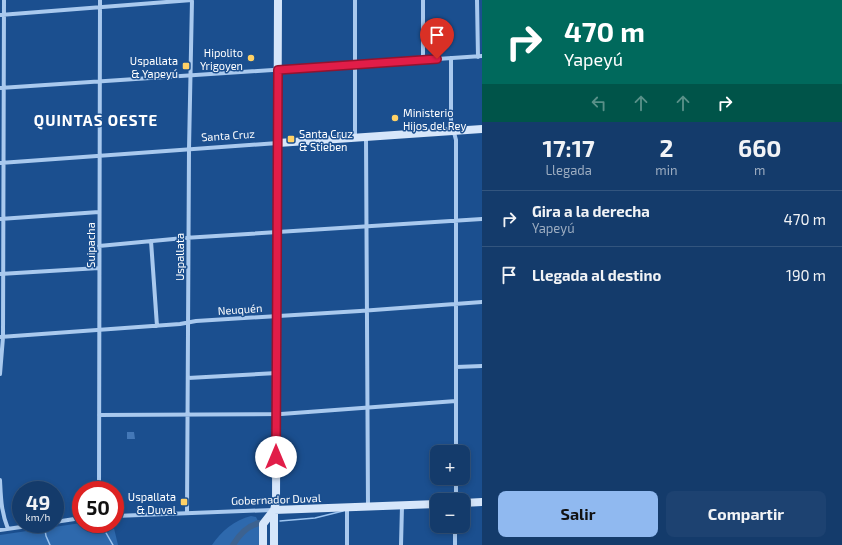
<!DOCTYPE html>
<html lang="es">
<meta charset="utf-8">
<style>
body{margin:0;font-family:"Exo 2",sans-serif;background:#1d4271;color:#f1f3f6;height:100vh;display:flex;flex-direction:column;font-size:15px;white-space:nowrap}
*{box-sizing:border-box;margin:0}
p{font-size:13px;color:#9dadc1}
.icon{flex:none;width:22px;height:22px;fill:none;stroke:currentColor;stroke-width:2;stroke-linecap:round;stroke-linejoin:round}
.map{position:relative;flex:1;overflow:hidden}
.sheet{display:flex;flex-direction:column;background:#143b6b;width:360px}
.sheet>*{flex:none}
.banner{background:#00695c;color:#fff;overflow:hidden}
.tools{position:absolute;left:430px;top:445px;display:grid;gap:8px}
.tools a{display:grid;place-items:center;width:40px;height:40px;border-radius:8px;background:#143b6b;box-shadow:0 2px 6px #0003,0 0 0 1px #33557e;font-size:20px}
.speed{position:absolute;left:12px;top:481px;display:flex;gap:8px;font-size:20px;font-weight:700;text-align:center}
.speed>*{display:grid;place-content:center;width:52px;height:52px;border-radius:50%;background:#143b6b;box-shadow:0 2px 6px #0003,0 0 0 1px #33557e;line-height:1}
.speed small{font-size:10px;font-weight:400}
.speed .limit{border:6px solid #d22;background:#fff;color:#111}
.pin{position:absolute;display:grid;place-items:center;width:34px;height:34px;color:#fff;margin:-41px -17px;border-radius:50% 50% 50% 0;rotate:-45deg;box-shadow:0 0 4px #0007}
.pin .icon{rotate:45deg}
.me{position:absolute;width:44px;margin:-22px;rotate:0deg;stroke-linejoin:round;filter:drop-shadow(0 0 3px #0008)}
.turn{display:flex;align-items:center;gap:14px;height:84px;padding:0 16px;font-size:18px}
.turn .icon{width:52px;height:52px;stroke-width:2.5}
.turn b{display:block;font-size:28px;line-height:34px}
.lanes{display:flex;align-items:center;height:38px;padding:0 16px;background:#0003;justify-content:center;gap:20px;direction:ltr}
.lanes .off{opacity:.35}
.eta{display:flex;justify-content:space-evenly;align-items:center;height:68px;text-align:center}
.eta b{font-size:24px;font-weight:700;line-height:28px}
.primary-button{display:flex;gap:8px;margin-top:auto;padding:8px 16px}
.primary-button a{flex:1;height:46px;border-radius:8px;background:#90b9f0;color:#111;font-size:16px;font-weight:700;line-height:46px;text-align:center}
.primary-button a+a{background:#1d4271;color:#f1f3f6}
ul{padding:0;list-style:none}
li{display:flex;align-items:center;gap:12px;height:56px;padding:0 16px;border-top:1px solid #33557e}
li div{flex:1}
li b{display:block;font-size:15px}
li em{font-style:normal}
main{display:flex;flex:1;min-height:0}
.map>svg:first-child{display:block}
</style>
<main>
<div class="map">
<svg width="482" height="545" viewBox="0 0 482 545">
<rect width="100%" height="100%" fill="#1b4f8f"/>
<path fill="#2e69ad" d="M251,516L256,517L259,523V545H212C221,531 235,520 251,516Z
M81,523V524H113L118,545H0V535Z"/>
<g fill="none" stroke-linecap="round" stroke-linejoin="round">
<path stroke="#9cc4f0" stroke-width="1.5" d="M280,521L315,518L343,511
M44,524L46,536L50,545
M101,524L113,545"/>
<path stroke="#3c6290" stroke-width="6" d="M233,545C239,535 247,526 259,523"/>
</g>
<path fill="#4478b7" d="M127,432H134L135,439H127Z"/>
<g fill="none" stroke-linecap="round" stroke-linejoin="round">
<path stroke="#a9c9ee" stroke-width="4" d="M355,0V138
M423,0V60
M477,0L478,57
M0,15L192,0
M451,58V121L456,140V452
M0,88L482,56
M366,137L368,506
M0,163L278,143
M0,219L99,212
M151,241L157,326
M99,246L184,238L482,219
M0,274L99,268
M0,337L180,324L196,321L360,311L482,302
M456,367L482,366
M0,374L3,337L4,0
M188,378L277,373
M99,415L281,414L456,401
M0,480C1,499 1,511 8,529
M99,490L100,0
M456,500V478
M187,513L189,149L192,0
M115,516L272,510
M55,522L81,518
M0,530L42,524
M347,545V507
M401,545L402,506
M455,545V526"/>
<path stroke="#d6e6fa" stroke-width="8" d="M278,143L482,129
M463,503L482,502
M274,510L437,504
M274,510V545
M263,545V524L274,510L276,502L278,0"/>
</g>
<g fill="none" stroke-linecap="round" stroke-linejoin="round">
<defs>
<path id="route" d="M276,457L278,70L437,59"/>
</defs>
<use href="#route" stroke="#92132f" stroke-width="10"/>
<use href="#route" stroke="#e11d48" stroke-width="7"/>
</g>
<g fill="#ffd166" stroke="#1b4f8f" stroke-width="1.5">
<circle cx="251" cy="58" r="4"/>
<rect x="182" y="62" width="8" height="8" rx="2"/>
<circle cx="395" cy="118" r="4"/>
<rect x="287" y="135" width="8" height="8" rx="2"/>
<rect x="180" y="498" width="8" height="8" rx="2"/>
</g>
<g text-anchor="middle" dominant-baseline="central" stroke-width="3" stroke-linejoin="round" paint-order="stroke">
<g font-size="11" fill="#fff" stroke="#1b4f8f" text-anchor="end">
<text x="243" y="52">Hipolito<tspan x="243" dy="13">Yrigoyen</tspan></text>
<text x="178" y="60">Uspallata<tspan x="178" dy="13">&amp; Yapeyú</tspan></text>
<text x="403" y="112" text-anchor="start">Ministerio<tspan x="403" dy="13">Hijos del Rey</tspan></text>
<text x="299" y="133" text-anchor="start">Santa Cruz<tspan x="299" dy="13">&amp; Stieben</tspan></text>
<text x="176" y="496">Uspallata<tspan x="176" dy="13">&amp; Duval</tspan></text>
</g>
<g font-size="11" fill="#fff" stroke="#1b4f8f">
<text transform="translate(228 135) rotate(-4)">Santa Cruz</text>
<text transform="translate(90 245) rotate(-90)">Suipacha</text>
<text transform="translate(179 257) rotate(-90)">Uspallata</text>
<text transform="translate(240 309) rotate(-4)">Neuquén</text>
<text transform="translate(276 499) rotate(-2)">Gobernador Duval</text>
</g>
<g font-size="15" font-weight="bold" letter-spacing="1" fill="#fff" stroke="#1b4f8f">
<text x="96" y="120">QUINTAS OESTE</text>
</g>
</g>
</svg>
<div class="tools">
<a>+</a>
<a>−</a>
</div>
<div class="speed"><div>49<small>km/h</small></div><div class="limit">50</div></div>
<div class="pin" style="left:437px;top:59px;background:#d93025"><svg class="icon" aria-label="arrive" viewBox="0 0 24 24"><path d="M6 21V4h12l-3 4 3 4H6"/></svg></div>
<svg class="me" style="left:276px;top:457px" viewBox="-20 -20 40 40"><circle r="19" fill="#fff"/><path d="M0-13L10 11 0 6-10 11z" fill="#e11d48"/></svg>
</div>
<section class="sheet">
<div class="banner">
<div class="turn"><svg class="icon" aria-label="right" viewBox="0 0 24 24"><path d="M7 20v-9h11M14 6l5 5-5 5"/></svg><div><b>470 m</b>Yapeyú</div></div>
<div class="lanes"><svg class="icon off" aria-label="left" viewBox="0 0 24 24"><path d="M17 20v-9H6M10 6l-5 5 5 5"/></svg><svg class="icon off" aria-label="ahead" viewBox="0 0 24 24"><path d="M12 20V5M6 11l6-6 6 6"/></svg><svg class="icon off" aria-label="ahead" viewBox="0 0 24 24"><path d="M12 20V5M6 11l6-6 6 6"/></svg><svg class="icon" aria-label="right" viewBox="0 0 24 24"><path d="M7 20v-9h11M14 6l5 5-5 5"/></svg></div>
</div>
<div class="eta">
<div><b>17:17</b><p>Llegada</p></div>
<div><b>2</b><p>min</p></div>
<div><b>660</b><p>m</p></div>
</div>
<ul>
<li><svg class="icon" aria-label="right" viewBox="0 0 24 24"><path d="M7 20v-9h11M14 6l5 5-5 5"/></svg><div><b>Gira a la derecha</b><p>Yapeyú</p></div><em>470 m</em></li>
<li><svg class="icon" aria-label="arrive" viewBox="0 0 24 24"><path d="M6 21V4h12l-3 4 3 4H6"/></svg><div><b>Llegada al destino</b></div><em>190 m</em></li>
</ul>
<div class="primary-button"><a>Salir</a><a>Compartir</a></div>
</section>
</main>
